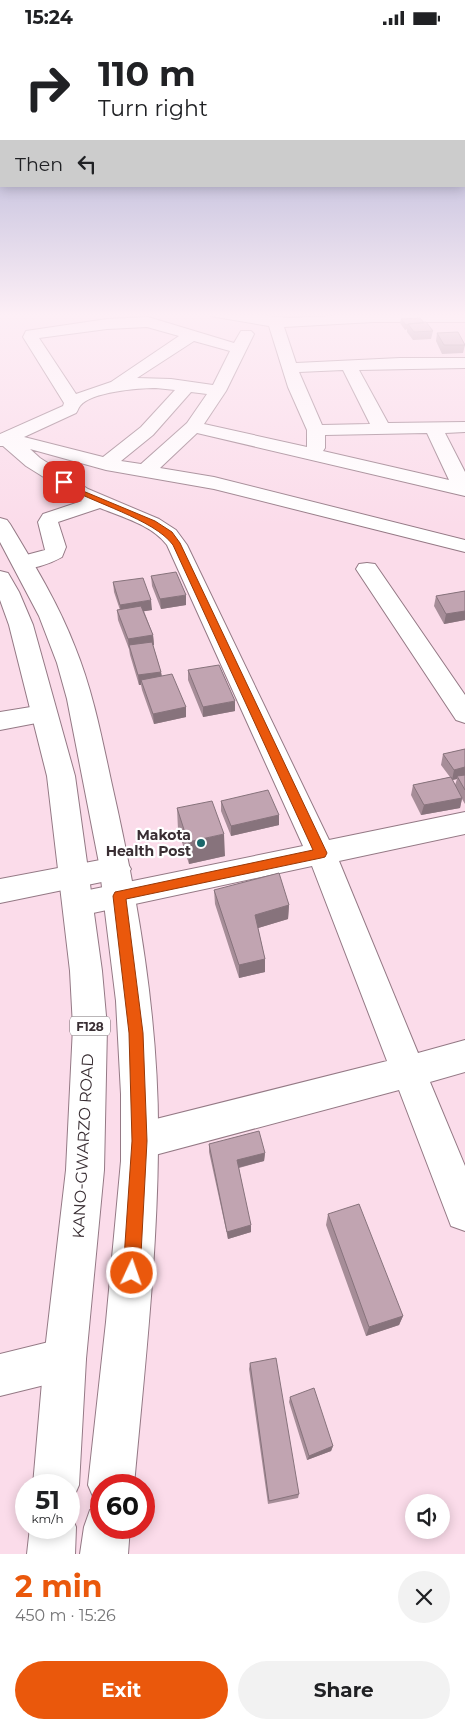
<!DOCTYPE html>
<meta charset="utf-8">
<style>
body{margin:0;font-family:Montserrat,sans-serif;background:#f2f2f2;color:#202124;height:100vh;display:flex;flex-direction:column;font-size:19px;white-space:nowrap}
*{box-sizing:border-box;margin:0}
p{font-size:16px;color:#757577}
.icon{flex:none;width:28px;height:28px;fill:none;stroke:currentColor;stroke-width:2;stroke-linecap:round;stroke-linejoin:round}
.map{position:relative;height:1519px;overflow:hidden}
.side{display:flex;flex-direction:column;background:#fff;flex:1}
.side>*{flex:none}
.hud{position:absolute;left:0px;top:0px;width:465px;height:152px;box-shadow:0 2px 12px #0003;background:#fff;color:#202124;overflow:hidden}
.tools{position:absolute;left:405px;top:1459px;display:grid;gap:10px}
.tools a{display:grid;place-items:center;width:45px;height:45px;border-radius:50%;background:#fff;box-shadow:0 2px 12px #0003;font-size:25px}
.speed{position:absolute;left:15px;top:1439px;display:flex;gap:10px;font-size:25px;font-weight:700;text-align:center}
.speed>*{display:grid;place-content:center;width:65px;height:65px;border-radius:50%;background:#fff;box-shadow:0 2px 12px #0003;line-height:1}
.speed small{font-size:12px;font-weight:400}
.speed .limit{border:8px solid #d22;background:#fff;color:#111}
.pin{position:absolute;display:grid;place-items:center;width:42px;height:42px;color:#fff;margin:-21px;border-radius:10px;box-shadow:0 2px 8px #0006}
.me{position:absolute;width:55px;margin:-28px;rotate:3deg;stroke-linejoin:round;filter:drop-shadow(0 0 4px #0008)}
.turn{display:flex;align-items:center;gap:18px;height:105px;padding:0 15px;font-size:22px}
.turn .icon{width:65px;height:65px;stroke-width:2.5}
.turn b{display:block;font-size:35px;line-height:42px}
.then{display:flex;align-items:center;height:48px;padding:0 15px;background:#0003;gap:10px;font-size:19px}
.round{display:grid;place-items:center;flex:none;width:52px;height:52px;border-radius:26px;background:#f2f2f2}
.headline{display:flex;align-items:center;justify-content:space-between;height:85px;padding:0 15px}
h1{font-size:30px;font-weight:700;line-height:38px;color:#ea580c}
.button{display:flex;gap:10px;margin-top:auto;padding:10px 15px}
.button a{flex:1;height:58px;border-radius:30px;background:#ea580c;color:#fff;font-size:20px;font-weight:700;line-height:58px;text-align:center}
.button a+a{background:#f2f2f2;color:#202124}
.status{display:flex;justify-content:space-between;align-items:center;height:35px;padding:0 25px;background:#fff;direction:ltr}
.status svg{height:14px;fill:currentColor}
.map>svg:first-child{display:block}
</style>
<div class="status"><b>15:24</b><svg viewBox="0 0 49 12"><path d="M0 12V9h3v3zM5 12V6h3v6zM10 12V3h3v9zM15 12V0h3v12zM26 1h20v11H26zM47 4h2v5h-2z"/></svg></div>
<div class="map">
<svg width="465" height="1519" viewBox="0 0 465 1519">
<rect width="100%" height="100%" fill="#fbdcea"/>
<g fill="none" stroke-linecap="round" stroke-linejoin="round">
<defs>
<path id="minor" d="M209,278H240L289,283L373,279H465V287H373L284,292L296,328L400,323H465V333L359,335L388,388L465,387V397L445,398L465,437V461L197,398L160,433L214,442L465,505V517L214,454L106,435L30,414L40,423L88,454L159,484L176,495L187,510L329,805L465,777V799L339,826L418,1018L465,1005V1037L430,1047L465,1131V1196L451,1191L399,1055L140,1124L127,1119L122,1106L127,1093L140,1088L387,1026L312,831L79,881L68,878L64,869L68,860L79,857L303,811L167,510C152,490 122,482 100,473L58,487L66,512L62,522C50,529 30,536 15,533L12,528L15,523L45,515L38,487L43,479L82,466L26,431L3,411H0V399L63,371L64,368L23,302L26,296L107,284L148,282L234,308L241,296H251L254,299L226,356L204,389L307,412V395L288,352L269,291L216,282L211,281ZM147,292L179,301L111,347L76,359L39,303L107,294ZM194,306L230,316L213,350L171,344L137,343ZM343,335L370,389L322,390L299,337ZM156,353L175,355L141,392L103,422L24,402L76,378C78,376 78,373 80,371C90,357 139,353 156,353ZM191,357L207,359L187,388L141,429L121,426L153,400ZM427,398L449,445L323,416L325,413V400Z
M367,528L375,529L465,660V688L456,685L356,534L359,529Z
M43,670L52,673L56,679L52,685L0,695V677Z
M116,822L126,826L131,834L126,842L0,868V844Z
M65,1303L80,1309L86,1324L80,1339L65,1345L0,1361V1319Z"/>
<path id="major" d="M0,483L7,485L10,489C34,529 58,568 75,612C93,656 102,704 112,750C139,869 160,992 158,1114C157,1224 144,1340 134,1450H101V1469L95,1466L88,1450L106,1287L121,1126V1059L116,966L99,828L67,664L57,628L39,581L0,507Z
M0,536L8,538L19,557L33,590L75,741L102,936L107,992L104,1135L86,1324L79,1450L72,1466L69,1468V1450H33L44,1324L66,1135L73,992L70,936L47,741L9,590L0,565Z
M101,1471V1492H130L128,1519H80L84,1492L90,1475Z
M69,1475L76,1492L75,1519H27L30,1492H69Z"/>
</defs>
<use href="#minor" stroke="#947985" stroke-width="2"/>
<use href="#major" stroke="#947985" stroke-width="2"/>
<use href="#minor" fill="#fff" fill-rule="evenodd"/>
<use href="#major" fill="#fff" fill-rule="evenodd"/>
</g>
<path fill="#a68d98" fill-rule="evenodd" d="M401,284L424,288L433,296L431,304L413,305L407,297V294L405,295L400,288Z
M437,298L465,310L463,318L442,319L436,306Z
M151,541L186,570L161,574L152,551Z
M113,547L152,575L144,576L153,600L154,610H153L161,637L162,641L186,672V682L154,689L142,655L141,650H139L130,620L129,614L118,585L117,575H120L114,557Z
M465,556V585L444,589L434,571L436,561Z
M188,635L235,676L203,682L188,645Z
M465,714V769L462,764L460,773L421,780L411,760L413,750L450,742L441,730L443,719ZM457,744L455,750L452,745Z
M221,766L279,780V790L231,801L221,776Z
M177,773L225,821L189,829L178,795Z
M214,855L289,870L288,884L258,893L265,924V937L239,943L215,869Z
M209,1109L265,1118L264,1126L239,1133L251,1197L228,1204L209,1117Z
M328,1179L403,1281L399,1290L366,1301L326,1190Z
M250,1328L299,1459L298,1463L268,1469L249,1334Z
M290,1362L333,1411L331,1416L307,1425L289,1367Z"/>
<path fill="#87737c" d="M186,560V570L161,574L160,564Z
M151,565L152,575L121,580L120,570Z
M465,576V585L444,589L446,579Z
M153,600L154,610L130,614L129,610V614L128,604Z
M161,637L162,647L141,645V650H139L138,640Z
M235,666V676L203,682V672Z
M186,672V682L154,689L153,679Z
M465,732V742L457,741V744L452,745L454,735Z
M462,763L460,773L421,780L424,770Z
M279,780V790L231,801V791Z
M224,799L225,821L189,829L188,807Z
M289,870L288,884L255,894V880Z
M265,924V937L239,943V930Z
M265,1118L264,1126L237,1133V1125Z
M251,1190V1197L228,1204L227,1197Z
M403,1281L399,1290L366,1301L369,1292Z
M333,1411L331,1416L307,1425L309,1421Z"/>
<path fill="#c1a4b1" stroke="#87737c" d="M420,283L424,288L408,289V290H406L401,284Z
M426,287L433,296L414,297L408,289Z
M458,297L465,310H444L437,298Z
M176,537L186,560L160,564L151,541Z
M143,543L151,565L120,570L113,547Z
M465,556V576L446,579L436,561Z
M141,571L153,600L128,604L117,575Z
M152,607L161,637L138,640L129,610Z
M219,630L235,666L203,672L188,635Z
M172,639L186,672L153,679L141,645Z
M465,714V732L454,735L443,719Z
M465,740V755L457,741Z
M451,742L462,763L424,770L413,750Z
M268,755L279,780L231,791L221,766Z
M212,766L224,799L188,807L177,773Z
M279,838L289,870L255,880L265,924L239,930L214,855Z
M259,1096L265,1118L237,1125L251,1190L227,1197L209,1109Z
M359,1169L403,1281L369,1292L328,1179Z
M276,1323L299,1459L269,1466L250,1328Z
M314,1353L333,1411L309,1421L290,1362Z"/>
<linearGradient id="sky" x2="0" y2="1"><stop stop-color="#979cca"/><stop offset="0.57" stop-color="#fdeff6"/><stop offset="1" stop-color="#fdeff6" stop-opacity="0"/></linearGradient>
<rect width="465" height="491" fill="url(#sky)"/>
<path fill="#ea580c" stroke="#983908" d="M61,445H67L83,456L155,486L172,497L180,508L327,818L325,822L321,823L126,864L143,998L147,1106L140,1238L138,1244L132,1246L126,1244L123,1238L132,1106L129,998L113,861L115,857L120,856L313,815L173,510C154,484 92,468 61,449Z"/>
<circle fill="#1a676a" stroke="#fff" stroke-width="2" cx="201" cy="808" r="5"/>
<g text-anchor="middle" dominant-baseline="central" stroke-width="4.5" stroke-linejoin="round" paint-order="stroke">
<rect fill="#fff" stroke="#746d70" stroke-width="1" x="70" y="981.5" width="40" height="19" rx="4"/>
<g font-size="12" font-weight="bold" fill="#392e33">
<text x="90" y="991">F128</text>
</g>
<g font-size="14" font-weight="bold" fill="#392e33" stroke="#fff" text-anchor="end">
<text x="191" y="800">Makota<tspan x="191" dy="16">Health Post</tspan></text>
</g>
<g font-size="16" fill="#392e33" stroke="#fff">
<text transform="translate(83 1111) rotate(-87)">KANO-GWARZO ROAD</text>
</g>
</g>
</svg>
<div class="tools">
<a><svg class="icon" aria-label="sound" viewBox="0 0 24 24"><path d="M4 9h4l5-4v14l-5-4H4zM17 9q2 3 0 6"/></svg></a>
</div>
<div class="speed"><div>51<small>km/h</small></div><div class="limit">60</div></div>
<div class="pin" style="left:64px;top:447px;background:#d93025"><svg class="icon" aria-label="arrive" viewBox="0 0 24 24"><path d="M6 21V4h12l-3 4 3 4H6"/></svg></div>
<svg class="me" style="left:132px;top:1238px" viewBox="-20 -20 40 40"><circle r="17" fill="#ea580c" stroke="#fff" stroke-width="3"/><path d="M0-11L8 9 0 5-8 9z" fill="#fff"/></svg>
<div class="hud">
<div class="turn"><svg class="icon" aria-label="right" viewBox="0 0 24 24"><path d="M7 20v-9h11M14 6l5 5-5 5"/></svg><div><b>110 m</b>Turn right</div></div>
<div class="then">Then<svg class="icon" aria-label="left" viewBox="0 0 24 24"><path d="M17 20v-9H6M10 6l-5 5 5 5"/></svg></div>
</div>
</div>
<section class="side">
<div class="headline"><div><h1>2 min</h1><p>450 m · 15:26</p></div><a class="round"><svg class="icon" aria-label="close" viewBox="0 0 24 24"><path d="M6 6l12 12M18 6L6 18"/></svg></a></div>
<div class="button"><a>Exit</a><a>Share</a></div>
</section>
